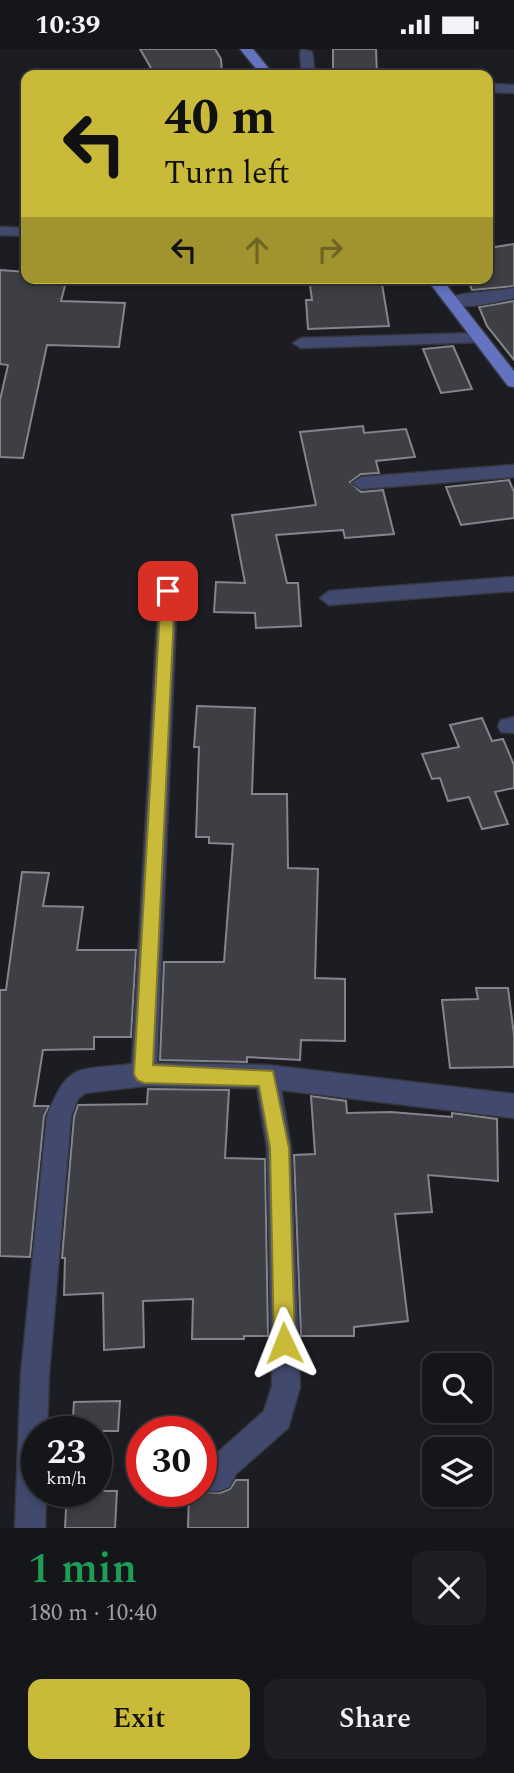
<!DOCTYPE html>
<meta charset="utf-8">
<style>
body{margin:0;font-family:Spectral,serif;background:#1e1f23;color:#f1f3f6;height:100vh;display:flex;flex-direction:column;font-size:26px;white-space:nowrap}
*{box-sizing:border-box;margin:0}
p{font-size:23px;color:#9d9fa2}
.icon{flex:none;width:38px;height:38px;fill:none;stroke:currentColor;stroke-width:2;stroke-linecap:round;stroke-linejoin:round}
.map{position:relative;height:1479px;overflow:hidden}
.side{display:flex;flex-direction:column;background:#15161a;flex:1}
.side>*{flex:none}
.guide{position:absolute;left:21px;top:21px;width:472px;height:214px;border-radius:14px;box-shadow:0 4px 10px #0003,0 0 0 2px #343539;background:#caba3a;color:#111;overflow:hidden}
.tools{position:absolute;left:422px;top:1304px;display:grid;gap:14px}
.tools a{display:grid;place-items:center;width:70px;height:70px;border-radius:14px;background:#15161a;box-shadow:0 4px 10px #0003,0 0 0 2px #343539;font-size:35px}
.speed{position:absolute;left:21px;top:1367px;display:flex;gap:14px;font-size:35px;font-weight:700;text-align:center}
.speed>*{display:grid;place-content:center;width:91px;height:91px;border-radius:50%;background:#15161a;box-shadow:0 4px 10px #0003,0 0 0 2px #343539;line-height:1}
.speed small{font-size:18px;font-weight:400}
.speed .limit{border:10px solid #d22;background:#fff;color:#111}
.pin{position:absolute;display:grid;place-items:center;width:60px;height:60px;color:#fff;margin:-30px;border-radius:14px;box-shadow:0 4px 10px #0006}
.me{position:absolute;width:77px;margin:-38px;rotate:358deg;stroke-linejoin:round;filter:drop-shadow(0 0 5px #0008)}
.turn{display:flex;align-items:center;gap:24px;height:147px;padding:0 28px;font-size:32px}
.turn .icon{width:91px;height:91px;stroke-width:2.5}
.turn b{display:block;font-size:49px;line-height:60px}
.lanes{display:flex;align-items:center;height:66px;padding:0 28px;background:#0003;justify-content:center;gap:35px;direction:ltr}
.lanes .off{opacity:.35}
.round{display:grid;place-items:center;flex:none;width:74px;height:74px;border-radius:14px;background:#1e1f23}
.summary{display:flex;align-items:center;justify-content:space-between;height:119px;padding:0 28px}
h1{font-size:42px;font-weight:600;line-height:52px;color:#1e9e55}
.cta{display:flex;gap:14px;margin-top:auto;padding:14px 28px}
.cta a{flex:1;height:80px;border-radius:14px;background:#caba3a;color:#111;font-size:28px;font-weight:600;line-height:80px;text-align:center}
.cta a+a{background:#1e1f23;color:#f1f3f6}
.status{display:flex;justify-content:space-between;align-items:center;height:49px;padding:0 35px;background:#15161a;direction:ltr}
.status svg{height:19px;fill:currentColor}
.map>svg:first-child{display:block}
</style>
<div class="status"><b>10:39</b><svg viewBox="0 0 49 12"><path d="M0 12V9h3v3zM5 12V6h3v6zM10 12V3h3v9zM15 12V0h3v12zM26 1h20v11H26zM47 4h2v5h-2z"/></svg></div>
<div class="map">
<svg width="514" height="1479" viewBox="0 0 514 1479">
<rect width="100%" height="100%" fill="#1c1d23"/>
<path fill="#3e3f45" stroke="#84848c" stroke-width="2" d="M140,0H215L221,10L222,26H155Z
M333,0H376L377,26H333Z
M514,195V237L472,241L467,229H488V199Z
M0,221L26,223V229H67L61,252L125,254L119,298L47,296L23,409L0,408V351L8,316L0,315Z
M309,229H381L389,277L308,280L306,251H312Z
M514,252V311L487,277L479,258Z
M453,297L472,340L441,344L423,300Z
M363,377L364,384L406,380L415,408L376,412L379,424L361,425L350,433L361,443L383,441L394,485L345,489L343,481L276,486L287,534H298L301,577L256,579L255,564L214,563L216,533L245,534L232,466L316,456L300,383Z
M509,431L514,443V469L461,476L446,438Z
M197,657L255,659L252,745H287L288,819L318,820L315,929L345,930V992L301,991L300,1011L247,1008V1013L160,1011L164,913H224L233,795L209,794V788H196L199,698H194Z
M482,669L492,692L503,690L514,716V739L495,743L508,775L482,780L469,748L448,752L440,729L432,730L422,705L459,698L450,676Z
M22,823L49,824L43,857L83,858L77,901H136L131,988H94V1000L43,1001L34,1057H49L44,1067L30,1208L0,1207V941H6Z
M476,939H508L514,986V1018L450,1019L442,951L478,950Z
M148,1040L229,1041L225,1109L265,1110L268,1287H244V1290H192L193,1250L143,1252L144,1298L104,1301L103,1244L64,1246L65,1209H62L74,1068L78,1056L147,1055Z
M311,1047L346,1052L347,1064L391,1063L452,1068V1064L497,1070L498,1132L428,1126L432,1163L395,1165L408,1272L354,1278V1287H301L294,1106L315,1105Z
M120,1352L118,1382H72L74,1353Z
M236,1431H248V1479H188L189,1442L220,1444L230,1440Z
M67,1442H117L115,1479H65Z"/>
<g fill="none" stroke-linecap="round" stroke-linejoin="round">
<defs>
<path id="minor" d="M303,0L312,3L315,26H302L300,3Z
M488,35L514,36V44L488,43Z
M0,178L26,179V187L0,186Z
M514,239V249C499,253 454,263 443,252C452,243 498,243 514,239Z
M478,284L484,285V293L301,299L293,294L301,289Z
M514,416V428L361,440L352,434L361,428Z
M514,528V542L329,556L320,549L329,542Z
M168,535L177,542L157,1014L267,1016L514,1045V1069L281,1041L291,1099L300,1338L288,1379L236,1425L229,1438L219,1442H201V1414H211L216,1405L264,1362L272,1337L267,1099L257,1039L144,1037L85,1044L78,1050L71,1067L49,1325L47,1382H37V1442H46L45,1479H15L21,1325L47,1067C69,1012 77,1022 132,1015L159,542Z
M514,668V684L501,683L498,677L501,671Z"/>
<path id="major" d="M240,0H253L274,26H261Z
M426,229H441L514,322V338L508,337Z"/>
</defs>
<use href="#minor" stroke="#36373d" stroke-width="3"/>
<use href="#major" stroke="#36373d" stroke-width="3"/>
<use href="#minor" fill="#41496e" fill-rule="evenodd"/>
<use href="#major" fill="#6373c0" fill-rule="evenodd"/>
</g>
<path fill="#caba3a" stroke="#837926" stroke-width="2" d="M168,536L175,542L153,1016L273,1022L289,1099L295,1294L292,1301L284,1304L277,1301L274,1294L270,1099L259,1037L144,1034L137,1031L134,1025L161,542Z"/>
</svg>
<div class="tools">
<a><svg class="icon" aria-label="search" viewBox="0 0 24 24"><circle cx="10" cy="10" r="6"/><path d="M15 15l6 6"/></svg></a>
<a><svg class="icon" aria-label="layers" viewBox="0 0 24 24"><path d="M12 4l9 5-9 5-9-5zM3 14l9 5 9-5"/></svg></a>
</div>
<div class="speed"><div>23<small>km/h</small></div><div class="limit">30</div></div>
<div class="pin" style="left:168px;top:542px;background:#d93025"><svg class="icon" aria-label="arrive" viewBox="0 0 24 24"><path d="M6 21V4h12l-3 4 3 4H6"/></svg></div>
<svg class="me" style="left:284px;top:1294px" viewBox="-20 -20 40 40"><path d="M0-17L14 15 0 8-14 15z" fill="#caba3a" stroke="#fff" stroke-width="4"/></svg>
<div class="guide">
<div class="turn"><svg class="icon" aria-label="left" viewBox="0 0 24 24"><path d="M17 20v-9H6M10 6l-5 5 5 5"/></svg><div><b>40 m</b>Turn left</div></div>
<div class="lanes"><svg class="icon" aria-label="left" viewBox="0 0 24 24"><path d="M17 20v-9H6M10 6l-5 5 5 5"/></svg><svg class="icon off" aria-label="ahead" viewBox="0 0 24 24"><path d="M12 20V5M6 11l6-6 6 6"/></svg><svg class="icon off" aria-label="right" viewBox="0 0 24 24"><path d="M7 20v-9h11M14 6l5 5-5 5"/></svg></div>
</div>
</div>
<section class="side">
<div class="summary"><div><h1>1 min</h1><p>180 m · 10:40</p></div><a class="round"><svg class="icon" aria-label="close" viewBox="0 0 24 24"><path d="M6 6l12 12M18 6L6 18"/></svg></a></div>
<div class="cta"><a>Exit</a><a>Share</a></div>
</section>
